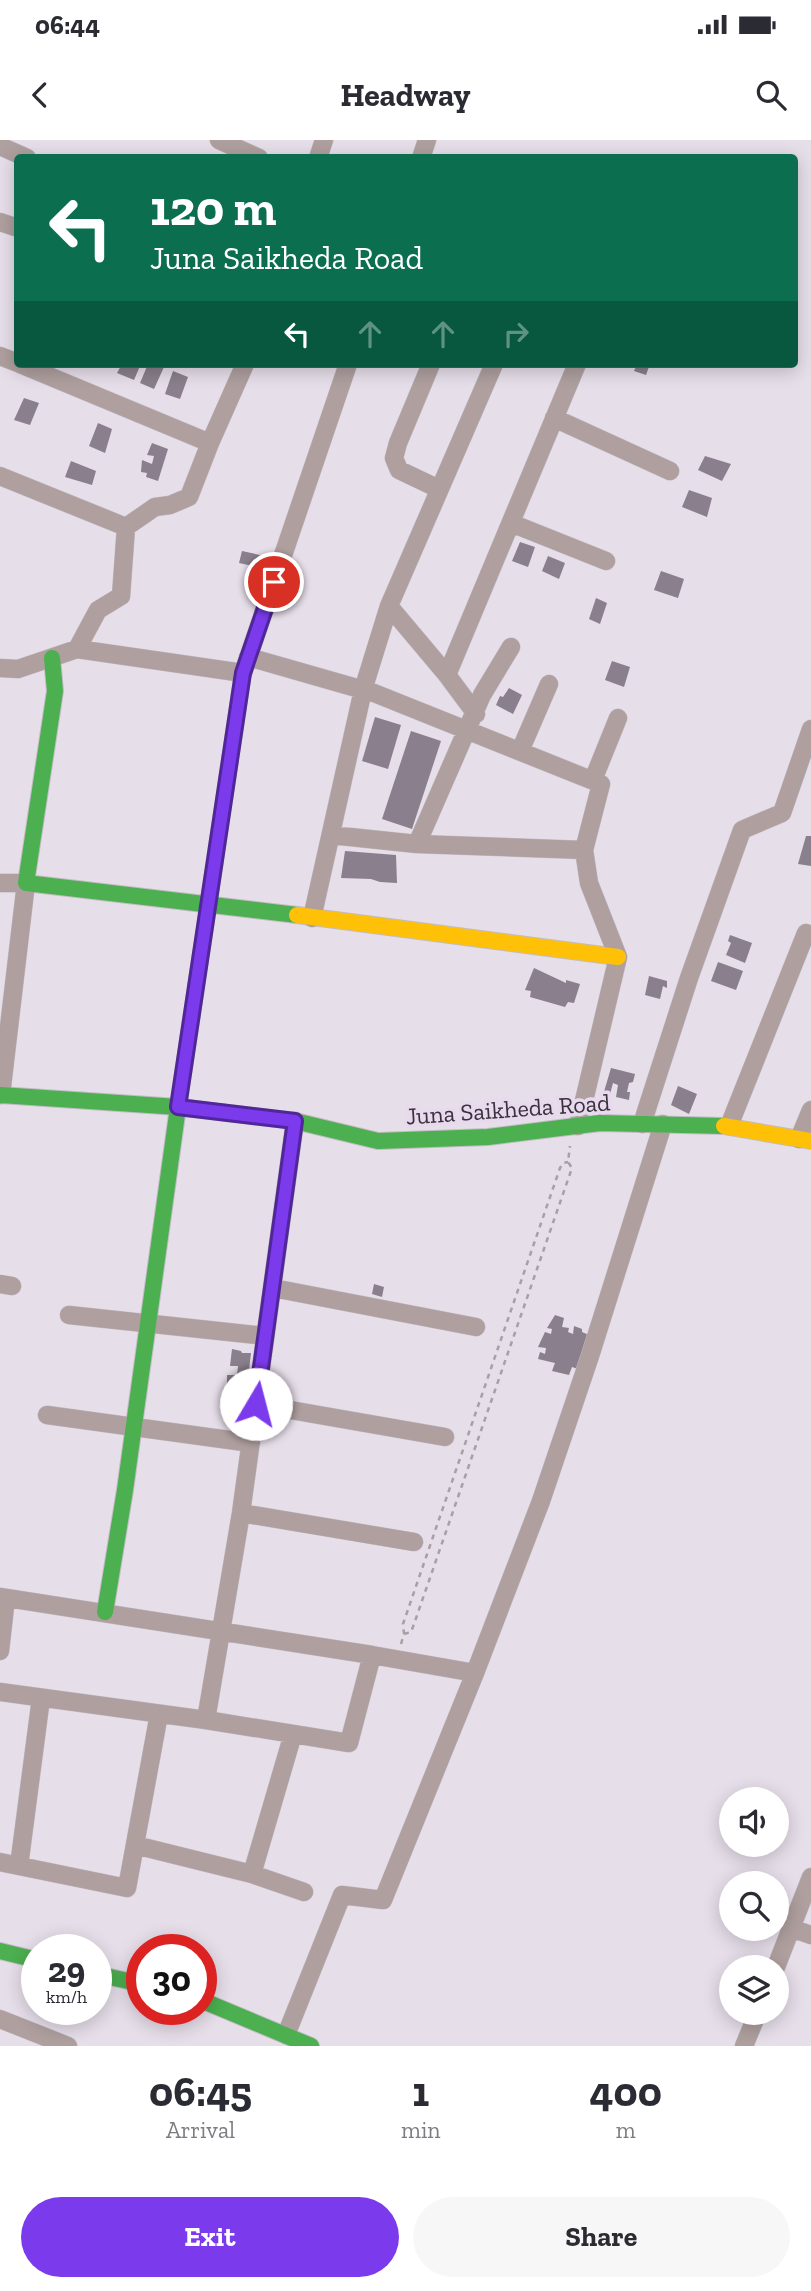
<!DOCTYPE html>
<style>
body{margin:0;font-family:"Zilla Slab",serif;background:#f7f7f7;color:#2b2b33;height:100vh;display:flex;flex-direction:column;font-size:26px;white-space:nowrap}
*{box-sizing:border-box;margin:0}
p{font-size:23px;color:#7c7c81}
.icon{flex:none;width:38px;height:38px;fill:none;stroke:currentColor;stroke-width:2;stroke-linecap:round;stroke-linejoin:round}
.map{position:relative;height:1906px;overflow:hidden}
.drawer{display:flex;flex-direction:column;background:#fff;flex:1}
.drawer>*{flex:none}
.top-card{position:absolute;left:14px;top:14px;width:784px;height:214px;border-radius:7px;box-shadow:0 4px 18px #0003;background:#0b6e4f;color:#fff;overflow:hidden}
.controls{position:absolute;left:719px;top:1647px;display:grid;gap:14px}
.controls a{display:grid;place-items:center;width:70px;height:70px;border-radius:50%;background:#fff;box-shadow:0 4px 18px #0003;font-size:35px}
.speed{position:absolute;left:21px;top:1794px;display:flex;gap:14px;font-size:35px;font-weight:700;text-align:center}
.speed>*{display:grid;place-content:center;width:91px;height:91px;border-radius:50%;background:#fff;box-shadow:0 4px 18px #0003;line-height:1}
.speed small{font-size:18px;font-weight:400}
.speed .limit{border:10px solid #d22;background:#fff;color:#111}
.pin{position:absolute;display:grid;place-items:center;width:60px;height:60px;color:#fff;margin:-30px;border:4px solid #fff;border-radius:50%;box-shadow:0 2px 7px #0007}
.me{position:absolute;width:77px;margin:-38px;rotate:8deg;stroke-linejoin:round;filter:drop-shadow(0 0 5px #0008)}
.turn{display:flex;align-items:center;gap:24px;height:147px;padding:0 21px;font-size:32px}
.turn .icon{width:91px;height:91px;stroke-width:2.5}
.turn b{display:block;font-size:49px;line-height:60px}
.lanes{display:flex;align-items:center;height:66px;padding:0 21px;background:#0003;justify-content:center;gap:35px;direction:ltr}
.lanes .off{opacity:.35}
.eta{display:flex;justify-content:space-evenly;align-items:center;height:119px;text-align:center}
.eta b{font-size:42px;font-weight:700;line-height:49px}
.button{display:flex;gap:14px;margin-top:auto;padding:14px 21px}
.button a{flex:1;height:80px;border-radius:42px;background:#7c3aed;color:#fff;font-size:28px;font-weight:700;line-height:80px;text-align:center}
.button a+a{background:#f7f7f7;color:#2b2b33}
.status{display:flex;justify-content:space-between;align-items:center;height:49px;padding:0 35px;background:#fff;direction:ltr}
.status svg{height:19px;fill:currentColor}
header{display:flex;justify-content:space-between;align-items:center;height:91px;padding:0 21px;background:#fff;font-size:32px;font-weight:700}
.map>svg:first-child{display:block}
</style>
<div class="status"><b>06:44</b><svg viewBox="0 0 49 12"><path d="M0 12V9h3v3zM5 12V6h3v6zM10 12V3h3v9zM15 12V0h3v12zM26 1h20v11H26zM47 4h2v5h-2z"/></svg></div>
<header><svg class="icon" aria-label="back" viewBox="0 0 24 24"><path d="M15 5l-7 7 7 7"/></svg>Headway<svg class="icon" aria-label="search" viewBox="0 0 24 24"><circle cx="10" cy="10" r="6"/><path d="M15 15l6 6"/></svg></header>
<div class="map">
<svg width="811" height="1906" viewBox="0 0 811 1906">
<rect width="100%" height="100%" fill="#e6dee9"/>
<path fill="#8a7f8c" d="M122,224L140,226L134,240L117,233Z
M148,224L164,227L154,249L140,243Z
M637,224H650L646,235L634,231Z
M173,231L188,237L180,259L165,254Z
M24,258L39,263L30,285L14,280Z
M98,283L112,289L105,313L89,306Z
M152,303L168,309L158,341L146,337L147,333L141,332L142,320L152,324L154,316L147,315Z
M705,316L731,324L722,341L698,330Z
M71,321L96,331L92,345L65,337Z
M689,350L712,358L707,377L682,367Z
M520,402L535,407L528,427L512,421Z
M242,411L269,417L267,429L239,423Z
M548,416L565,423L559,439L542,431Z
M661,431L684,439L678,458L654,450Z
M596,458L607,463L600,484L589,479Z
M612,521L630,527L624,547L605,540Z
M509,548L522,555L513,574L496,565L500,556L503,557Z
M375,577L401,585L388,629L362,621Z
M411,591L441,601L412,689L382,679Z
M806,696H811V726L798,724Z
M345,711L396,715L397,743L380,742L371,739L341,738Z
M730,795L752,803L745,823L726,815L731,803L728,801Z
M718,822L743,831L736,850L711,841Z
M534,828L566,843V840L580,844L574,863L568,862L565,867L530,857L531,851L525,850Z
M649,836L667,841V848L663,846L660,859L645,855Z
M611,928L635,934L633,942L629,943L627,952H630L629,960L616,957L618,945L613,943L609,958L603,955Z
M678,946L697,954L689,974L671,965Z
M374,1144L384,1147L382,1157L372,1154Z
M555,1175L564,1178L562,1187L569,1188L568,1192L573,1194L574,1186L582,1189V1192L589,1195L578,1229L572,1227L569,1235L552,1231L555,1223L538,1219L540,1212L545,1214L546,1208L538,1207L545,1192L551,1194L552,1189L547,1188Z
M232,1209L241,1211L242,1213H251L246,1255L227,1253V1235H237L238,1226H230Z"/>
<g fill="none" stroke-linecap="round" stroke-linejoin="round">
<defs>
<path id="street" d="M219,0L259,18
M0,6L27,18
M318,18L324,0
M421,18L427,0
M0,82L18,88
M0,216L18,223
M20,224L210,303
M431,224L398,303L394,318L399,330L439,349
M554,278L670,331
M0,336L126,387L155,367L170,365L189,357L210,303L245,224
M511,383L606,421
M389,466L447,535L476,574
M77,509L98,470L121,456L126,387
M248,517L374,553L601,644L584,710L589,743L618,817L578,986
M0,528L18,529L77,509L243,533L348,224
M447,535L577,224
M520,611L549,544
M593,640L618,578
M331,695L417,704L584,710
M417,704L482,555L511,507
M0,743H26L1,955
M312,778L363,550L389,466L494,224
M642,984L689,838L742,690L782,673L811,589
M729,986L806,793
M799,999L811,970
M0,1144L12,1146
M273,1148L476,1187
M69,1175L265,1196
M256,1264L445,1297
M47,1275L251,1303
M241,1373L414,1402
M0,1457L372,1515L349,1603L206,1580L0,1552
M0,1511L6,1458
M372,1515L475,1533L541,1361L590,1216L663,984
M206,1580L241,1373L295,981
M135,1705L252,1734L304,1752
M0,1722L127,1748L159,1574
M19,1726L41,1558
M252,1734L293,1594
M791,1788L811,1795
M776,1827L811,1737
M0,1879L68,1906
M286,1895L342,1755L383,1760L475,1533
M744,1906L758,1872"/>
<path id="fast" d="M52,518L55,551L26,743L297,775
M0,955L178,967L295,981L378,1001L488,997L600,983L724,986
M105,1472L125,1350L178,967L243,533
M0,1811L37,1820
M96,1834L142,1844
M201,1860L311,1906"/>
<path id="slow" d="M297,775L618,817
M724,986L811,1001"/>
</defs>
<use href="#street" stroke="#c2bcc5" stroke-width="19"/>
<use href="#fast" stroke="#c2bcc5" stroke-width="18"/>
<use href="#slow" stroke="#c2bcc5" stroke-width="18"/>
<path stroke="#aa9fa2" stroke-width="2.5" stroke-dasharray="5 5" stroke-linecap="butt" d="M404,1494L411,1492L414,1484L572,1028L568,1022L570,1006
M401,1504L404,1494L403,1484L560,1028L563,1023L568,1022"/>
<use href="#street" stroke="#af9f9f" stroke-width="18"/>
<use href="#fast" stroke="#4caf50" stroke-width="16"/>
<use href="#slow" stroke="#ffc107" stroke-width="16"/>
</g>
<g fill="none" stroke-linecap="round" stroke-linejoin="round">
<defs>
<path id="route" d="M256,1264L295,981L178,967L243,533L274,442"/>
</defs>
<use href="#route" stroke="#51269a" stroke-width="18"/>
<use href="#route" stroke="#7c3aed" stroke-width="12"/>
</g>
<g text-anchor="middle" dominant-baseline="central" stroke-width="7" stroke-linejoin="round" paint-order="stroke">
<g font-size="24" fill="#38323a" stroke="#e9d9ee">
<text transform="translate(508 969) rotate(-4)">Juna Saikheda Road</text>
</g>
</g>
</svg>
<div class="controls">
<a><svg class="icon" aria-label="sound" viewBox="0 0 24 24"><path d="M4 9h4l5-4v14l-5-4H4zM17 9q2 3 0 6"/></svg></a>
<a><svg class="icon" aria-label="search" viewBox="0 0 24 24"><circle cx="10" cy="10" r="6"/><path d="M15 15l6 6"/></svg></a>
<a><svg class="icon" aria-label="layers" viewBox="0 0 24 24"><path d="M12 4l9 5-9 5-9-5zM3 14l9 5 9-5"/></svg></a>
</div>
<div class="speed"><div>29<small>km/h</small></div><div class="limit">30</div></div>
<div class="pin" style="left:274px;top:442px;background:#d93025"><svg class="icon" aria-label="arrive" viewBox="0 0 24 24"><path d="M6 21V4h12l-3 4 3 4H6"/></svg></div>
<svg class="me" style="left:256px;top:1264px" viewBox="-20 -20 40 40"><circle r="19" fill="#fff"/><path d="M0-13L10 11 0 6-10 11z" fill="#7c3aed"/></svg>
<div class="top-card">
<div class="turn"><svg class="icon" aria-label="left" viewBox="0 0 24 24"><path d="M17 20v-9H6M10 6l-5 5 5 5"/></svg><div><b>120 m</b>Juna Saikheda Road</div></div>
<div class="lanes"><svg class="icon" aria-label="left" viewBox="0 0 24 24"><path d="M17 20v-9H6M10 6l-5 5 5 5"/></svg><svg class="icon off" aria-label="ahead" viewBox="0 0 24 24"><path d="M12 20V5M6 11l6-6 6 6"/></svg><svg class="icon off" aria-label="ahead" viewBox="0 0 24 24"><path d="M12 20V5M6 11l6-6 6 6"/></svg><svg class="icon off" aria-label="right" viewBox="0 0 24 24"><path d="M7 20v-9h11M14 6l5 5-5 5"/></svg></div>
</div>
</div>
<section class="drawer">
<div class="eta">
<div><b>06:45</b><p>Arrival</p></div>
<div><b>1</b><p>min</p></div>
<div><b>400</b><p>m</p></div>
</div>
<div class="button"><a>Exit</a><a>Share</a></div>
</section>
